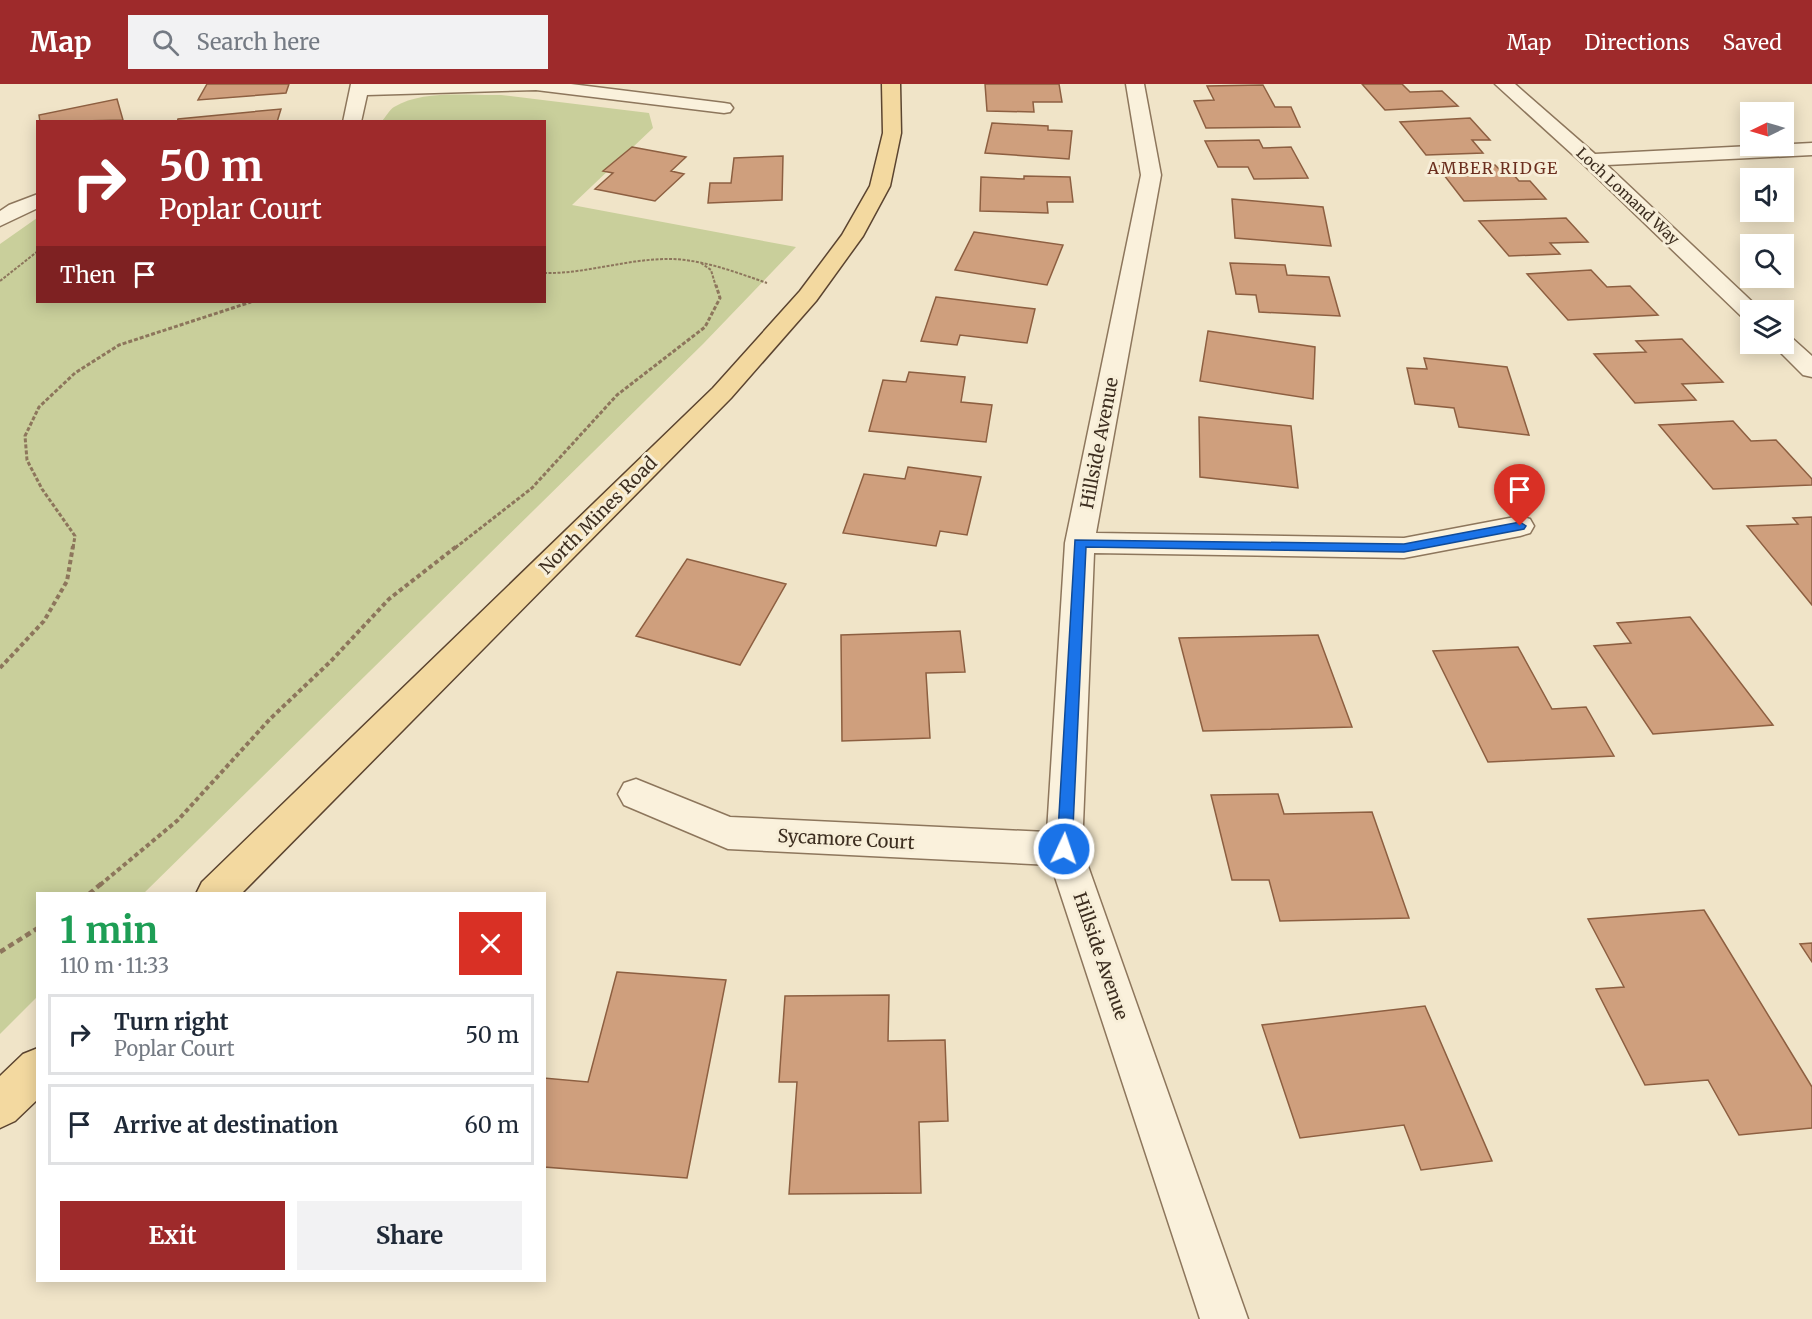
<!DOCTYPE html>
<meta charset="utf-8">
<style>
body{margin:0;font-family:Merriweather,serif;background:#f2f2f3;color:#1f2937;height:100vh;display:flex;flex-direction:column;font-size:22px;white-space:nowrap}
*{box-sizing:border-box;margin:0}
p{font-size:20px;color:#747a83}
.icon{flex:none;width:33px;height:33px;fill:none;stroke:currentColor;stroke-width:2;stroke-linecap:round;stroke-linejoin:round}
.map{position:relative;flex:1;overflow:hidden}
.side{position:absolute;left:36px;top:808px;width:510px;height:390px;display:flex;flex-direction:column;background:#fff;border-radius:0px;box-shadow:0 3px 15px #0003}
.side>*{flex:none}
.banner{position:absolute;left:36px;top:36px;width:510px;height:183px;border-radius:0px;box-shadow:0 3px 15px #0003;background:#9e2a2b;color:#fff;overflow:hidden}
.needle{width:39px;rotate:265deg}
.fabs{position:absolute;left:1740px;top:18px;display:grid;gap:12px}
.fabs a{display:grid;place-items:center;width:54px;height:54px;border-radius:0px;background:#fff;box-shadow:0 3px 15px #0003;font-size:30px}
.pin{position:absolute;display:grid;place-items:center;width:51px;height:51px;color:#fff;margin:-62px -26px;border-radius:50% 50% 50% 0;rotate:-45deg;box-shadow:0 0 6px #0007}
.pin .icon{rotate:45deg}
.me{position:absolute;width:66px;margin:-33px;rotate:3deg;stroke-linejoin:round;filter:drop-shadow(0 0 4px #0008)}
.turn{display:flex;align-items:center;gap:21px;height:126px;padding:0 24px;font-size:27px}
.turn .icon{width:78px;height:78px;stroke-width:2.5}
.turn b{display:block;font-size:42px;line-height:51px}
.then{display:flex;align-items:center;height:57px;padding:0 24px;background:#0003;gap:12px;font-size:22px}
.round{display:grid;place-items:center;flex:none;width:63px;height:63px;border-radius:0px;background:#f2f2f3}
.head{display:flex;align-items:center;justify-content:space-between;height:102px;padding:0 24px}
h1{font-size:36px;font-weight:700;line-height:45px;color:#1e9e55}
.action{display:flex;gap:12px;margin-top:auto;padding:12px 24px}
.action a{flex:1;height:69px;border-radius:0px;background:#9e2a2b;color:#fff;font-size:24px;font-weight:700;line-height:69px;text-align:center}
.action a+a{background:#f2f2f3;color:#1f2937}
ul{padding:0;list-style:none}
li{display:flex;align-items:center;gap:18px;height:81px;margin:0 12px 9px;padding:0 12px;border:3px solid #e0e1e3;border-radius:0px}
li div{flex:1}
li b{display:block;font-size:22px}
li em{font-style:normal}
header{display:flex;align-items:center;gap:36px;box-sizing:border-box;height:84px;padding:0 30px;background:#9e2a2b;color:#fff}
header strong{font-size:28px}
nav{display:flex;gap:33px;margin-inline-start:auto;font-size:21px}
.search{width:420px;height:54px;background:#f2f2f3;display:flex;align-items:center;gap:15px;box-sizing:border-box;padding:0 21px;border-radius:0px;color:#747a83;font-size:22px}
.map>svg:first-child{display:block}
</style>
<header>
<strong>Map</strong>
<div class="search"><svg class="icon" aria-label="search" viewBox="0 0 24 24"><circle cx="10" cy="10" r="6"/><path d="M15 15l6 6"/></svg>Search here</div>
<nav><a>Map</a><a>Directions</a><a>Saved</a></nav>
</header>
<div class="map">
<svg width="1812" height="1235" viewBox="0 0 1812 1235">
<rect width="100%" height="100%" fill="#f0e4c8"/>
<path fill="#c9cf9b" d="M501,11L649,29L653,44L572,121L796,163L703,260L143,810H38L37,913L0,950V160L37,134L38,218H544V38L382,37C386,33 389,26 394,23C424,5 468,12 501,11Z"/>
<path fill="#cf9f7d" stroke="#8d5f41" stroke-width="1.5" d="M207,0H289L286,9L198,16Z
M985,0H1059L1062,18H1033L1034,28L987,27Z
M1362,0H1402L1410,8L1442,7L1458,22L1385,26Z
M1263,1L1275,23H1291L1300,43L1206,44L1194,17L1214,16L1207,2Z
M117,15L123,36L40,38L39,31Z
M281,25L277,38H177L178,35Z
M1470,34L1490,56H1472L1483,69L1426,71L1400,38Z
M992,39L1048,42V46L1072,47L1069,75L985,69Z
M1259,56L1263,64L1291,63L1308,94L1254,95L1248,83H1218L1205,57Z
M632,63L686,73L671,87L684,90L655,117L595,105L613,89L603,87Z
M783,72L782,116L708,119L710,99H731L734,74Z
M1495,81L1503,89H1512L1519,97H1530L1546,115L1464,117L1437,82Z
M1024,92L1070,93L1073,118H1047L1048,129L980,127L981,93L1024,95Z
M1232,115L1323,123L1331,162L1235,154Z
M1566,134L1588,158L1550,159L1560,170L1509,172L1479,137Z
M974,148L1063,161L1047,201L955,186Z
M1230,179L1285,181L1287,191L1329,193L1340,232L1259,228L1256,211L1236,210Z
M1591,186L1607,203L1630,202L1658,231L1568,236L1527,190Z
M936,213L1035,225L1027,259L960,251L957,261L921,257Z
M1208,247L1315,263L1313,315L1200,297Z
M1682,255L1723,298L1682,300L1696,316L1635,319L1594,270L1646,268L1636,257Z
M1424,274L1507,283L1529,351L1459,343L1454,324L1415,320L1407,284L1427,285Z
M909,288L965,293L961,318L992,321L986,358L869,347L883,296L906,298Z
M1199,333L1291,342L1298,404L1200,393Z
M1733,337L1751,357L1776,356L1812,395V401L1713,405L1659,341Z
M908,383L981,393L967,451L940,447L936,462L843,449L864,390L905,395Z
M1812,433V521L1747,442L1798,440L1793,434Z
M687,475L786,500L740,581L636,552Z
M1690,533L1773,641L1653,650L1594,562L1631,559L1617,539Z
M960,547L965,588L926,589L930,654L842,657L841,551Z
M1318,551L1352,643L1203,647L1179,554Z
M1518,563L1552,625L1586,623L1614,672L1488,678L1433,567Z
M1278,710L1284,730L1372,728L1409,834L1280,837L1269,796H1232L1211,711Z
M1704,826L1812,1003V1044L1739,1051L1708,996L1645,1001L1596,905L1624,903L1588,835Z
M1812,859V878L1800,860Z
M617,888L726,896L687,1094L544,1083V994L588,998Z
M889,911L888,957L945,956L948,1037L919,1038L921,1109L789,1110L797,998H779L785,912Z
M1425,922L1492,1077L1421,1086L1404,1041L1300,1054L1262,941Z"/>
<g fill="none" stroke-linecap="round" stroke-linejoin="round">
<defs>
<path id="minor" d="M351,0H571L724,19L730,20L733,24L730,28L724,29L536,6L367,11L361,38H343Z
M1126,0H1144L1161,91L1096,449L1404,454L1520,432L1530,435L1534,442L1530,449L1520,452L1404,474L1094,469L1082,765L1248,1235H1200L1051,781L728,765L624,721L618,710L624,699L636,695L730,733L1047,748L1065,459L1141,91Z
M1495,0H1515L1595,70L1812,59V71L1607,81L1761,226H1750V235L1742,233L1583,80Z
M38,110V124L0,142V127L9,121Z
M1784,252L1792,254L1812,272V293L1803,291L1772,260H1784Z"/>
<path id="major" d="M882,0H900L901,49L890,102L863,152L816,217L731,314L241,810H196L202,798L713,304L800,207L842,151L870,102L883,49Z
M38,964V1015L15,1037L0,1044V992L23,970Z"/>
</defs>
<use href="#minor" stroke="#8d765c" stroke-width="3"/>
<use href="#major" stroke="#5b4430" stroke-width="3"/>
<path stroke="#8d765c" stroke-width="2" stroke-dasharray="3 1.5" stroke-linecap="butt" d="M701,179L711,186L716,203
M544,189C586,190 626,175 668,175C702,175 735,188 767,199
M0,197L38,167"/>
<path stroke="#8d765c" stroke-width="3" stroke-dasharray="4 2" stroke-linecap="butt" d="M73,464L75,452L42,405L27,376L25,352L39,323L75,289L119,261L251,218
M455,464L532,404L617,311L705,243L720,214L716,201"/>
<path stroke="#8d765c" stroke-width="4" stroke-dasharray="4.5 3" stroke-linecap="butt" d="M0,584L44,537L67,497L73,462
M100,801L178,736L270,635L331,577L389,515L457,462"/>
<path stroke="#8d765c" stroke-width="4.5" stroke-dasharray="6 4" stroke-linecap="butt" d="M89,810L102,799
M0,868L38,844"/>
<use href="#minor" fill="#faf1dc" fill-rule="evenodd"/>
<use href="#major" fill="#f3d9a0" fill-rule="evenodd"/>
</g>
<path fill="#1a73e8" stroke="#114b97" stroke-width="1.5" d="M1520,438L1526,442L1524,445L1404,468L1086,463L1072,765L1070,770L1064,772L1059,770L1057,765L1075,456L1404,460Z"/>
<g text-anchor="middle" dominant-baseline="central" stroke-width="6" stroke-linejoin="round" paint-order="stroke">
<g font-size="15" fill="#3d2e20" stroke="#f7eed8">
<text transform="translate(1628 112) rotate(43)">Loch Lomand Way</text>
</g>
<g font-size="16" letter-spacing="1.5" fill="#6b2e1e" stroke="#f7eed8">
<text x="1493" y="84">AMBER RIDGE</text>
</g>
<g font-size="18" fill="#3d2e20" stroke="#f7eed8">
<text transform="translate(1099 359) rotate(-79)">Hillside Avenue</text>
<text transform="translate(598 431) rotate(-45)">North Mines Road</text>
<text transform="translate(846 755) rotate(3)">Sycamore Court</text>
<text transform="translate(1101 872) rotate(71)">Hillside Avenue</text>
</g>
</g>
</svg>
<div class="fabs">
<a><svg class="needle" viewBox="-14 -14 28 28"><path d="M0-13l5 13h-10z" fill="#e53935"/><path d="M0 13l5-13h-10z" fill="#747a83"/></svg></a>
<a><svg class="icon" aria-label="sound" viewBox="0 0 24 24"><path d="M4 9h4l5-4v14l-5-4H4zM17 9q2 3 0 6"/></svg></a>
<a><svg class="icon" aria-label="search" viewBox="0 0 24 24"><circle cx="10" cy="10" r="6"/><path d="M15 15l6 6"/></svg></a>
<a><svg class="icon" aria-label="layers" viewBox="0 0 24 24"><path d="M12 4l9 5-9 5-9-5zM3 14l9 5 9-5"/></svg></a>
</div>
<div class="pin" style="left:1520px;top:442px;background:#d93025"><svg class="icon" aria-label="arrive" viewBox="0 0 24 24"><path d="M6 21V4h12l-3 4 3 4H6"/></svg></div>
<svg class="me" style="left:1064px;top:765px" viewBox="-20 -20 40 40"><circle r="17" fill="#1a73e8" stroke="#fff" stroke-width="3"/><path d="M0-11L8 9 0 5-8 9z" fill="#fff"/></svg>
<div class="banner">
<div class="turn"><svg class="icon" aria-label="right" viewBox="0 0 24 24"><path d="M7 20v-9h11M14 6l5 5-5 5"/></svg><div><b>50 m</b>Poplar Court</div></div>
<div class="then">Then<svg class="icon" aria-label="arrive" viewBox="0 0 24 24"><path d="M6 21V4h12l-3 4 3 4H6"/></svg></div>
</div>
<section class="side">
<div class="head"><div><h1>1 min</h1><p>110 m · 11:33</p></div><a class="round" style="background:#d93025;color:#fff"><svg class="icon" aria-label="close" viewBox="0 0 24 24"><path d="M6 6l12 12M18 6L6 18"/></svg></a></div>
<ul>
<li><svg class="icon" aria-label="right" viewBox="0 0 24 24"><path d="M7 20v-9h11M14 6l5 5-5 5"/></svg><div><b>Turn right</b><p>Poplar Court</p></div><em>50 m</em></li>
<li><svg class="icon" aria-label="arrive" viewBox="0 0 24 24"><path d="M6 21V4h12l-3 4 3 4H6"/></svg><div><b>Arrive at destination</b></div><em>60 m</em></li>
</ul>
<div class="action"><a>Exit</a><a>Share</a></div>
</section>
</div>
